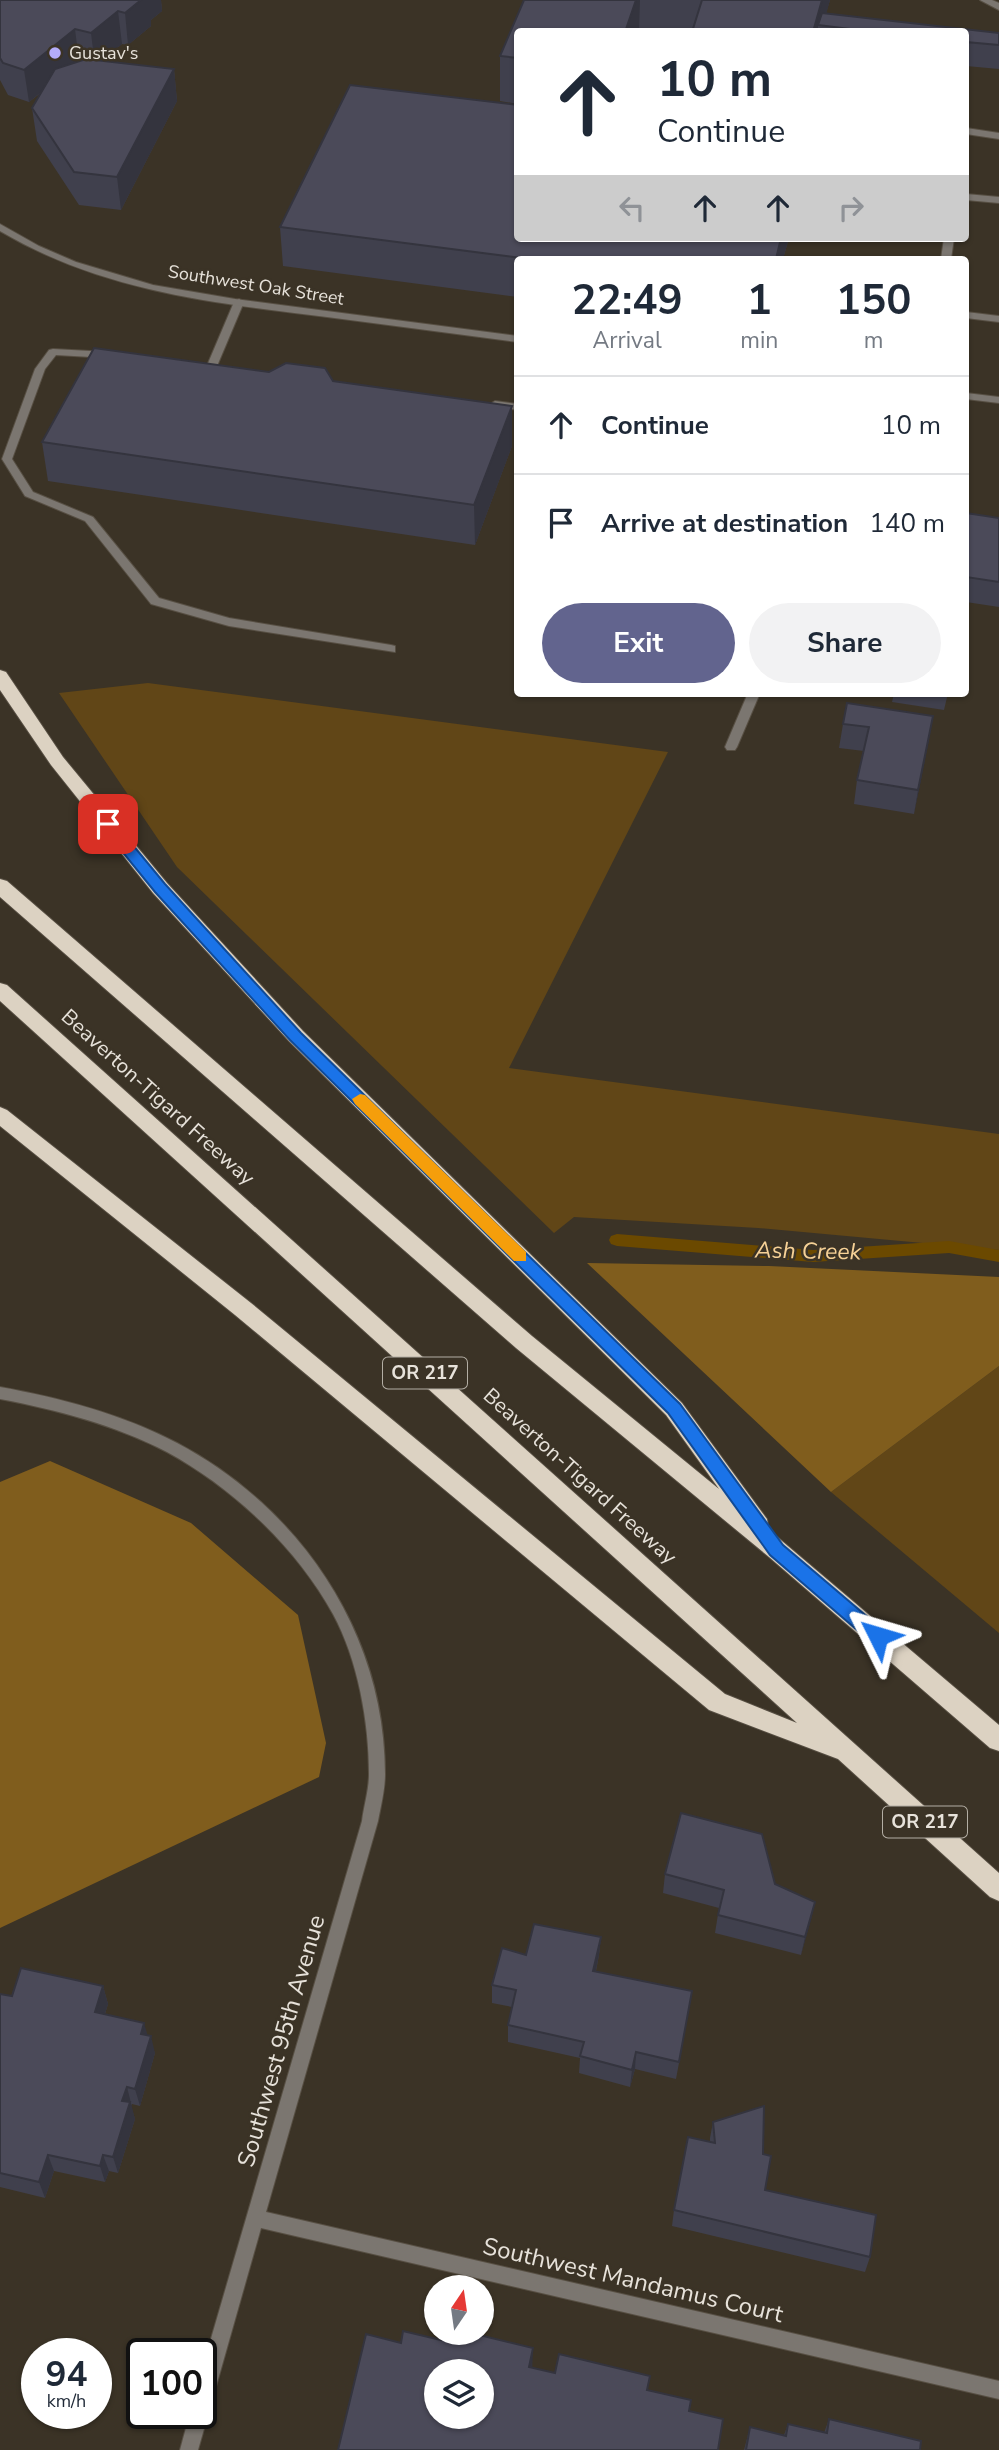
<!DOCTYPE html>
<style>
body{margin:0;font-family:"Nunito Sans",sans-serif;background:#f2f2f3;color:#1f2937;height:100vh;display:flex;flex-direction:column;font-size:26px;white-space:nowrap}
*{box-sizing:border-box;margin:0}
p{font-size:23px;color:#747a83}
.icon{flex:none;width:38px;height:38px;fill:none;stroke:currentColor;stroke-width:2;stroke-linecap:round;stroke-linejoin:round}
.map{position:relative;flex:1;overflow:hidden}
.side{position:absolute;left:514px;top:256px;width:455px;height:441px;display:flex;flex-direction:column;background:#fff;border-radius:7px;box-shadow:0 2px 5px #0004}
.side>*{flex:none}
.top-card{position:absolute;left:514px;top:28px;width:455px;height:214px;border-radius:7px;box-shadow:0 2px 5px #0004;background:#fff;color:#1f2937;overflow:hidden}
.needle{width:46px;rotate:13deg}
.fabs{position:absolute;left:424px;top:2275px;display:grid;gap:14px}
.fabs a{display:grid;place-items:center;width:70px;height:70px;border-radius:50%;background:#fff;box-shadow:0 2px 5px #0004;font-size:35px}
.speed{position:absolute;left:21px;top:2338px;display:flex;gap:14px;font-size:35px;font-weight:700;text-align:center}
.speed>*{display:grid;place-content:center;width:91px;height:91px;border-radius:50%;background:#fff;box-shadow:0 2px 5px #0004;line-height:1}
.speed small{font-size:18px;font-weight:400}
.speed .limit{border:4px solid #111;border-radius:10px;background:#fff;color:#111}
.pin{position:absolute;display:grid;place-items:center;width:60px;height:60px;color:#fff;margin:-30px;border-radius:14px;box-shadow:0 4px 10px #0006}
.me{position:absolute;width:77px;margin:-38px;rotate:310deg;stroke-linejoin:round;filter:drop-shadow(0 0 5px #0008)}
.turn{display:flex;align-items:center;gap:24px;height:147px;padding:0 28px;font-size:32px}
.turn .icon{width:91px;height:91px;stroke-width:2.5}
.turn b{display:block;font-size:49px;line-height:60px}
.lanes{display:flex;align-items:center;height:66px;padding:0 28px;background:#0003;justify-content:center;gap:35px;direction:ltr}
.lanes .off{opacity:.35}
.eta{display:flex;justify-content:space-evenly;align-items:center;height:119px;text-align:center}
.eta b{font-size:42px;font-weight:700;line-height:49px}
.action{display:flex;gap:14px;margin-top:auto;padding:14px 28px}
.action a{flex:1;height:80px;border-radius:42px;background:#62648e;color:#fff;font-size:28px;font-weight:700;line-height:80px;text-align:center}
.action a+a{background:#f2f2f3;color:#1f2937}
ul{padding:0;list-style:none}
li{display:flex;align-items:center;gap:21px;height:98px;padding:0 28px;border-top:2px solid #e0e1e3}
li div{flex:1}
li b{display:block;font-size:26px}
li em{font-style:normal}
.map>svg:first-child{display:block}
</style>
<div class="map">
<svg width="999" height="2450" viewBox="0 0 999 2450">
<rect width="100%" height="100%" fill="#3b3326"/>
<path fill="#614617" d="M148,683L668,752L509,1068L999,1134V1250L758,1228L574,1217L554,1233L177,867L59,693Z
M999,1366V1633L831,1492Z"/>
<path fill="#805d1d" d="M587,1263L769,1266L999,1277V1366L831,1492Z
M50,1461L191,1523L298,1615L326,1743L319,1777L0,1928V1482Z"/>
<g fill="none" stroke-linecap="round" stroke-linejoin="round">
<path fill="#6b4900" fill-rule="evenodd" d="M617,1234L813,1250L949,1241L999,1250V1262L949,1253L813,1262L617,1246L611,1244L609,1240L611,1236Z"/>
<defs>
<path id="lane" d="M980,0H992L999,3V10Z
M966,128L999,133V139L966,134Z
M966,194L999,197V203L966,200Z
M944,238H954L951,259H941Z
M239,299L244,302L217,366L230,370L225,373L207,370L206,368L234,302Z
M966,312L999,316V322L966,318Z
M53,349L109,352L114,355L109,358L56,355L45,369L12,459L33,492L93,517L159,598L229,618L391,645L395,646V652L229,626L151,604L85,521L25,496L2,459L35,369L49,350Z
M495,401L518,404V410L491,406L490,404Z"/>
<path id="street" d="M0,224L39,246L76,262L153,285L235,299L518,336V342C455,334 391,325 327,317C213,303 101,291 0,231Z
M966,393L999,397V403L966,399Z
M748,693H760L737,747L735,750H727L725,747Z
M0,1387C61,1398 122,1414 177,1443C300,1508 385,1633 385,1774C385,1790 381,1805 378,1821L266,2212L999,2381V2399L261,2228L198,2450H180L190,2413H201V2373L362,1821C364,1805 369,1790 369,1774C369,1722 358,1660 333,1614C296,1547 233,1488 167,1452C115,1425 58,1410 0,1399Z"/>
<path id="highway" d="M0,670L6,672L63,757L167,883L303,1031L682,1403L767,1519L769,1530L999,1725V1751L990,1748L769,1557L516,1348L0,897V879L7,881L532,1336L719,1489L666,1415L289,1041L153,893L51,765L0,690Z
M0,983L7,985L999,1873V1901L990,1897L838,1759L709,1710L235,1315L0,1126V1107L7,1110L251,1303L725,1694L797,1723L0,1001Z"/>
</defs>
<use href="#lane" stroke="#574f43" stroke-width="2"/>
<use href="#street" stroke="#574f43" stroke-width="2"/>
<use href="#highway" stroke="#574f43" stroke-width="2"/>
<use href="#lane" fill="#7b7670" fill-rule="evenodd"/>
<use href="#street" fill="#7b7670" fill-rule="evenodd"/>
<use href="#highway" fill="#dcd2c2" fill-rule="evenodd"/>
</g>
<path fill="#40404d" d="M0,0H161L162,11L151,20V26L128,45L122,44L101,61L174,69L177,101L121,210L79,205L37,141L32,108L42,92L29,102L8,95L0,80Z
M524,0H830L826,13L999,33V69L966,66V32H518V104L500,101V56Z
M280,227L518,238H789L783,259H518V297L283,266Z
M333,381L512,406V446L475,545L48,481L42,442Z
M966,513L999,518V607L966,602Z
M894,693H948L944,710L892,702Z
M933,716L914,814L854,804L857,780L864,751L839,748L843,724Z
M665,1874L775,1884L815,1902L801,1955L715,1933L719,1908L663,1893Z
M601,1937L599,1955L596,1971L689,2009L676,2079L635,2069L630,2087L579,2073L580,2058L508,2042V2025L512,2007L492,2003V1985L526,1955Z
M103,1986L108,2004L105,2014L147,2035L155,2053L140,2106L132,2104L131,2106L135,2119L118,2173L109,2171L105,2182L54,2171L45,2198L0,2187V1994L12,1996Z
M713,2122L763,2154L765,2190L870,2257L865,2272L672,2226L674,2210L710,2142V2138Z
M829,2419L920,2450H744L750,2427L784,2435L788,2424L824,2433Z"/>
<path fill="#34343e" d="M141,0H161L162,11L151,20V26L128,45L125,13Z
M636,0H640L639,32H625Z
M822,0H830L823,26L818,25V32H813Z
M118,11L122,44L95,66L91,33Z
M75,29L79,61L29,102L24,70Z
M174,69L177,101L121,210L117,177Z
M781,238H789L783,259H776Z
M512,406V446L475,545L474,505Z
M933,716L929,740L914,814L918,790Z
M815,1902L811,1920L801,1955L805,1937Z
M601,1937L599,1955L592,1989L593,1971Z
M103,1986L108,2004L100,2029L95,2012Z
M144,2023L149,2040L141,2034Z
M151,2036L155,2053L140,2106L135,2089Z
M636,2052L635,2069L630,2087L632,2070Z
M127,2087L135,2119L118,2173L113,2157L122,2101Z
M48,2155L54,2171L45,2198L39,2182Z
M103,2155L109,2171L105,2182L100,2166Z
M533,2348L532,2375L529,2367Z"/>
<path fill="#4b4a59" stroke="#34343e" stroke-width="2" fill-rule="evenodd" d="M0,0H141L125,13L118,11L91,33L75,29L24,70L3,63L0,58Z
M524,0H636L625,32H518V58L500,56Z
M702,0H822L813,32H692Z
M822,13L999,33V45L966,42V32H874L818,25Z
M86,59L174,69L117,177L74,172L32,108L55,69Z
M350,85L518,105V238H781L776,259H529L280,227Z
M94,348L269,372L286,363L325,368L333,381L512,406L474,505L42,442Z
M966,513L999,518V582L966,577Z
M847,703L933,716L918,790L857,780L869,727L843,724Z
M681,1813L762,1834L775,1884L815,1902L805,1937L718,1915L724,1890L665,1874Z
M534,1924L601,1937L593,1971L692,1991L679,2062L636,2052L632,2070L580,2056L584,2042L508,2025L516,1990L492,1985L502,1948L526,1955Z
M21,1968L103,1986L95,2012L144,2023L141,2034L151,2036L135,2089L127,2087L122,2101L130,2102L113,2157L103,2155L100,2166L48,2155L39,2182L0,2173V1994L12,1996Z
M764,2106L763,2154L771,2156L765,2190L876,2215L870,2257L674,2210L688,2137L715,2143L713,2122Z
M403,2331L441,2340L443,2333H471L533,2348L529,2367L555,2373L559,2354L650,2376L647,2390L691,2400L689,2411L723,2419L718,2450H338L366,2334L401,2343ZM436,2371H481V2417H436Z
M829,2419L921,2441L920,2450H746L750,2427L786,2436L788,2424L827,2433Z"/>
<path fill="#1a73e8" stroke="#114b97" stroke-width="2" d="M108,820L113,821L165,884L301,1033L680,1404L783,1545L884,1631L887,1636L884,1642H871L770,1555L668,1413L290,1040L155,892L103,828V821Z"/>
<path fill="#f59e0b" d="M360,1094L365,1095L526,1252V1261H514L355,1104L352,1099Z"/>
<circle fill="#b4acf9" stroke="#3b3326" stroke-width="2.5" cx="55" cy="53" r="7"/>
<g text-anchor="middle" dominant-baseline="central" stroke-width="5" stroke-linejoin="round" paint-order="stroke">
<g font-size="18" fill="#e7e2da" stroke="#3b3326" text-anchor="start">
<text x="69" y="53">Gustav's</text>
</g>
<g font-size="18" fill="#e7e2da" stroke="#3b3326">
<text transform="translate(256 285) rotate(9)">Southwest Oak Street</text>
</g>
<g fill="#3b3326" stroke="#b3aea4" stroke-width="2">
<rect x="383" y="1357.5" width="84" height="31" rx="5"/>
<rect x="883" y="1806.5" width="84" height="31" rx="5"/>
</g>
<g font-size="19" font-weight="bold" fill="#e7e2da">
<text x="425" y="1373">OR 217</text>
<text x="925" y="1822">OR 217</text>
</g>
<g font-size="21" fill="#e7e2da" stroke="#3b3326">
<text transform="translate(158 1097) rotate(42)">Beaverton-Tigard Freeway</text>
<text transform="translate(580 1476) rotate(42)">Beaverton-Tigard Freeway</text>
</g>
<g font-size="23" font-style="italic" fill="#f6d196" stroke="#3b3326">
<text transform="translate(808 1251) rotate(1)">Ash Creek</text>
</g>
<g font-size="24" fill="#e7e2da" stroke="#3b3326">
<text transform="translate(281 2041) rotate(-74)">Southwest 95th Avenue</text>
<text transform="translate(633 2280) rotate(13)">Southwest Mandamus Court</text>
</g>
</g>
</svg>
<div class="fabs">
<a><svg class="needle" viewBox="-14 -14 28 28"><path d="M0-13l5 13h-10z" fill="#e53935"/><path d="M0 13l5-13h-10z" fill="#747a83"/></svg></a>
<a><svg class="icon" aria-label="layers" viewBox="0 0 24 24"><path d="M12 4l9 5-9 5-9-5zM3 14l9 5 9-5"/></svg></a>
</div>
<div class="speed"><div>94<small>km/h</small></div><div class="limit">100</div></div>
<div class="pin" style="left:108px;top:824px;background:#d93025"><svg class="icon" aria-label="arrive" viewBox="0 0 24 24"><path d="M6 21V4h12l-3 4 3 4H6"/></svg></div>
<svg class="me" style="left:878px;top:1636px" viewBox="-20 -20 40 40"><path d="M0-17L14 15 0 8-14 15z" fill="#1a73e8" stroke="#fff" stroke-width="4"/></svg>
<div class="top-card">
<div class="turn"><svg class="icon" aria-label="ahead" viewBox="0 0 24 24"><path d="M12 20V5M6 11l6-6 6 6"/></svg><div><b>10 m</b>Continue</div></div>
<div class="lanes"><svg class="icon off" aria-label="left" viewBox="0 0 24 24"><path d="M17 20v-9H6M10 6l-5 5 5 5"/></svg><svg class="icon" aria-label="ahead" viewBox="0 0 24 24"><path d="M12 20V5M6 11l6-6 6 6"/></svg><svg class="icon" aria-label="ahead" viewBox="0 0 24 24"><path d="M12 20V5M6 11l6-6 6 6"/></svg><svg class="icon off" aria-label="right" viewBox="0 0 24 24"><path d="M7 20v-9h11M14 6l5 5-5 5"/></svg></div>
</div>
<section class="side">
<div class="eta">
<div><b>22:49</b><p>Arrival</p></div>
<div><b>1</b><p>min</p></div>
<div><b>150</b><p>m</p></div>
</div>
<ul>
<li><svg class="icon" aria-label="ahead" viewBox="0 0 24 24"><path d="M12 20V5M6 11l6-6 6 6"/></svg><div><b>Continue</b></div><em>10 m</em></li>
<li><svg class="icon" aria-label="arrive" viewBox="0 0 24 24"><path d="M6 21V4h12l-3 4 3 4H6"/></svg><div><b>Arrive at destination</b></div><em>140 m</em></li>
</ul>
<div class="action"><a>Exit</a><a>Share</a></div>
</section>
</div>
